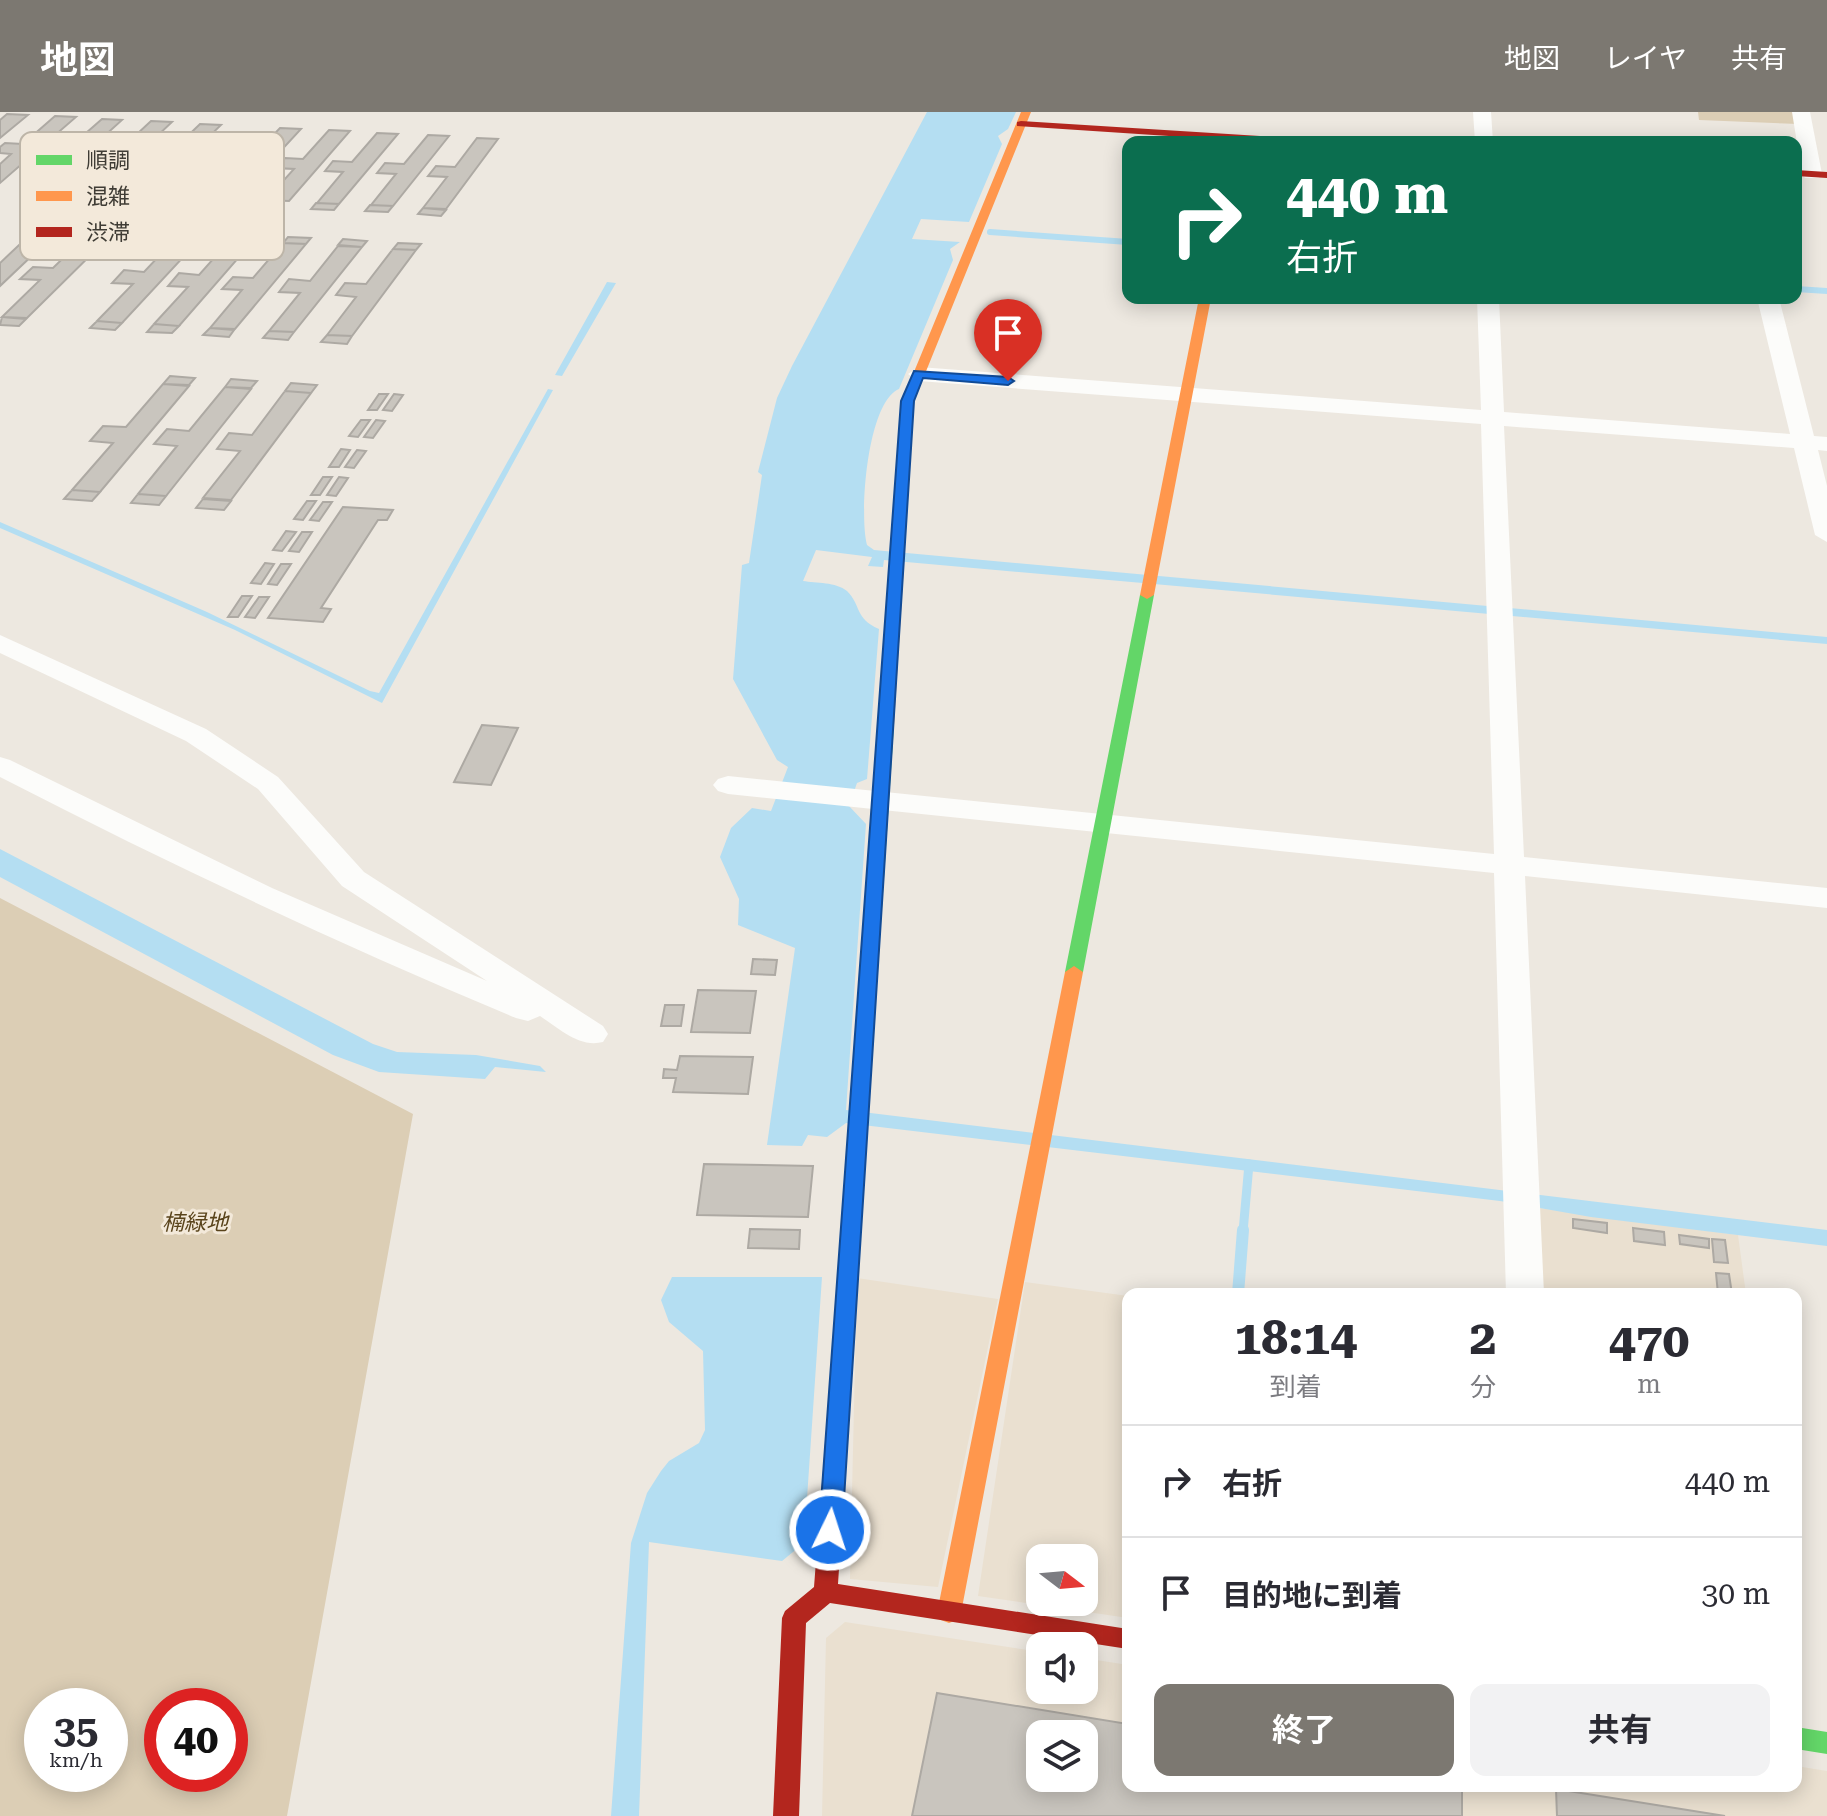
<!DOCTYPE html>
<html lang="ja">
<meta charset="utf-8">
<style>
body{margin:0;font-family:"Roboto Serif","Noto Sans JP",serif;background:#f2f2f3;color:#2b2b33;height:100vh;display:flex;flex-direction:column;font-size:30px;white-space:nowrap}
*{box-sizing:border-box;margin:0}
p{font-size:26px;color:#7c7c81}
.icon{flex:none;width:44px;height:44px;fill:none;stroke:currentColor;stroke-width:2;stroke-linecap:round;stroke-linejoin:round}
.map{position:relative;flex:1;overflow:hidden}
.details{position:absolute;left:1122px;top:1176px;width:680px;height:504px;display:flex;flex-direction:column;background:#fff;border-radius:16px;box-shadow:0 4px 20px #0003}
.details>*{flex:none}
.hud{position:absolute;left:1122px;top:24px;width:680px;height:168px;border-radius:16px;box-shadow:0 4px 20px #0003;background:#0b6e4f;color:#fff;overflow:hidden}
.needle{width:52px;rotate:106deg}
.tools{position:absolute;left:1026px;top:1432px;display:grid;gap:16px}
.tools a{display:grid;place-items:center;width:72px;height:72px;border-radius:16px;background:#fff;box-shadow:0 4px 20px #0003;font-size:40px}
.speed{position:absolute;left:24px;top:1576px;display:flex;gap:16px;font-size:40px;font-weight:700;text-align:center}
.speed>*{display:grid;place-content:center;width:104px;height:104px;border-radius:50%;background:#fff;box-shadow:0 4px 20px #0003;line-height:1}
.speed small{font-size:20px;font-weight:400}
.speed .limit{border:12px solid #d22;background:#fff;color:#111}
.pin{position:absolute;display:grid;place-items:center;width:68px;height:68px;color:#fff;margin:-82px -34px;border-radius:50% 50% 50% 0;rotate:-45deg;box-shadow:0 0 8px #0007}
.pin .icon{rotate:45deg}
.me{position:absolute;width:88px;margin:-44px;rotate:4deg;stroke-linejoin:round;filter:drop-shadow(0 0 6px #0008)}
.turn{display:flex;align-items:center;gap:28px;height:168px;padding:0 32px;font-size:36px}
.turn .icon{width:104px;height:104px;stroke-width:2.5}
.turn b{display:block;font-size:56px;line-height:68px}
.eta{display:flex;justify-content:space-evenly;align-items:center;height:136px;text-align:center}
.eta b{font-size:48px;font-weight:700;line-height:56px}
.cta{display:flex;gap:16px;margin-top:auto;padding:16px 32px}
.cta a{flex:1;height:92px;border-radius:16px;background:#7c7871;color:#fff;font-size:32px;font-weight:700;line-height:92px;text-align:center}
.cta a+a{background:#f2f2f3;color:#2b2b33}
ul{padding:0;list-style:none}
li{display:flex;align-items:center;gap:24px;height:112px;padding:0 32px;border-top:2px solid #e1e1e2}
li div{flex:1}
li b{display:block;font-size:30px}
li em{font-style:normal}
header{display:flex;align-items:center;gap:48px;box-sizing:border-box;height:112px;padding:0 40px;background:#7c7871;color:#fff}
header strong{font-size:38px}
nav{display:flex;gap:44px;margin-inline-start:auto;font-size:28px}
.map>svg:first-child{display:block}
</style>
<header>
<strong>地図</strong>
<nav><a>地図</a><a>レイヤ</a><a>共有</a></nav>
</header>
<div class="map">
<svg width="1827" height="1704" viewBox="0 0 1827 1704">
<rect width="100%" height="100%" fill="#ede8e0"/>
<path fill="#eae0d0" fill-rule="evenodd" d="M1532,1095L1738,1123L1746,1182H1536Z
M857,1166L998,1187L938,1475L850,1467Z
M1025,1170L1128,1184V1506L978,1484ZM1040,1446H1084V1490H1040Z
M845,1510L1040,1540V1578H1084V1546L1128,1553V1674H1796V1654L1827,1659V1704H822L826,1526ZM1040,1622H1084V1666H1040Z"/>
<path fill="#dcceb5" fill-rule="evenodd" d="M1698,0H1796L1798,12L1699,8Z
M0,786L413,1002L287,1704H0ZM42,1594H110V1662H42ZM162,1594H230V1662H162Z"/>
<path fill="#b4def2" d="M927,0H1016L1008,17L998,24L1002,32L969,110L921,107L912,127L960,130L950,137L953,148L899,277C867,290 859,403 867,433L874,438L1827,525V532L884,448L883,455L868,454L872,445L816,438L803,469C816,471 836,470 847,479C862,494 854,506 879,517L867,667L857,671L849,694L866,712L846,998L1827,1118V1134L1591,1105L1500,1089L846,1011L827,1025L808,1023L802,1034L767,1033L795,836L738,813L739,787L720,745L731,716L752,696L771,699L788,655L777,648L733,567L742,453L749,451L762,363L758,360L777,286L792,254Z
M607,170L616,171L562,264L555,263Z
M548,277L553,278L382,591L235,518L0,416V410L207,500L370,579L379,581Z
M0,737L373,932L397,940L476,943L540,954L546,960L495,955L485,967L379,960L333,943L0,765Z
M672,1165H822L804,1431L782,1449L649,1430L639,1704H611L631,1431L647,1381L661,1359L669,1349L699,1331L705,1318L703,1239L669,1210L661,1188Z"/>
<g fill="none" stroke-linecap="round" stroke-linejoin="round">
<path stroke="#b4def2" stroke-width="6" d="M990,120L1128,130
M1796,177L1827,179"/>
<path stroke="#b4def2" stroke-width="9" d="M1243,1120L1249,1052"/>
<path stroke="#b4def2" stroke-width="12" d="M1238,1182L1243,1118"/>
</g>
<path fill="#c9c5be" stroke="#ada9a3" stroke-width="2" fill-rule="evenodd" d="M7,2L28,3L0,26V8Z
M55,4L76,5L0,71V52L11,42L0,41V35L5,31L23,32Z
M102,7L122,8L47,76L26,75L59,45L41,44L52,34L70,35Z
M151,9L172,10L100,78L78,77L110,47L92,46L103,36L121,37Z
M200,12L221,13L151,81L129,80L161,50L142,49L153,39L171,40Z
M280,16L301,17L237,86L214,85L243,54L225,53L234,43L253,44Z
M329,18L350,19L289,89L266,88L294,57L275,56L285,46L303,47Z
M377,21L398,22L339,92L317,91L343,60L325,59L333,49L352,50Z
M428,23L449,24L393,94L371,93L396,62L377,61L385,51L404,52Z
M477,26L498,27L446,97L423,96L447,65L428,64L436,54L455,55Z
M316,91L339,92L334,98L311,97Z
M370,93L393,94L388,100L365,99Z
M423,96L446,98L441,104L418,102Z
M35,118L57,120L0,174V151Z
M88,122L111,123L27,206L2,205L40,168L20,167L33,155L53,156Z
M177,125L200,127L122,211L97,209L133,172L112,171L124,158L144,160Z
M288,125L311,126L306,132L283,131Z
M343,127L367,129L362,135L338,133Z
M230,128L253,129L179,214L154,212L188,175L168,174L179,161L199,163Z
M283,131L306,132L235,217L210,216L242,178L222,177L233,165L253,166Z
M398,131L421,132L416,138L393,137Z
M338,134L362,135L294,220L269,219L300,181L279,180L289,167L310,169Z
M393,137L416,138L352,224L327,223L356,185L336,183L345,171L366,172Z
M2,205L26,207L19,214L0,213Z
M97,209L122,211L115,218L90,216Z
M154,212L179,214L172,221L147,220Z
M210,216L234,218L229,225L203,223Z
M269,219L294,220L288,228L263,226Z
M327,223L352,224L347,232L321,230Z
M170,264L195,266L189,273L163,272Z
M231,267L257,269L251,276L225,275Z
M291,271L317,273L311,281L285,279Z
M163,272L189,274L100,380L72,378L113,331L90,329L103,314L126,315Z
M225,275L251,277L166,384L138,382L177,334L154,332L167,317L189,319Z
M285,279L311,281L231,388L203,386L240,339L217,337L229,321L252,323Z
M379,282H388L377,298H368Z
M394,282L403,283L392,299L383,298Z
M361,308H370L358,325L349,324Z
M376,308L385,309L373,326L364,325Z
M341,337L350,338L339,355H329Z
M357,338L366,339L354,356L345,355Z
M323,365H332L320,383H311Z
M339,365L348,366L336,384L327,383Z
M72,378L100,380L92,389L64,387Z
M138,382L166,384L159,393L131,391Z
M203,387L231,389L224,398L196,396Z
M307,389H316L303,408L294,407Z
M323,390H332L319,409L310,408Z
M343,395L393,398L387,408H378L321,496L331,497L323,510L268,506Z
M286,419L296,420L282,439L273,438Z
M302,420H312L299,440L289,439Z
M265,451L274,452L261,472L251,471Z
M281,452H291L277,473L268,472Z
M242,484H252L238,505H228Z
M259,485H269L255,506L245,505Z
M482,613L518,616L491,673L454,670Z
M753,847L777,848L775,863L751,862Z
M698,878L756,879L750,921L691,920Z
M665,893H684L681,914H661Z
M680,944L753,945L748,982L673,980L676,966H663L664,957L677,958Z
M704,1052L813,1054L808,1105L697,1103Z
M1573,1107L1607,1111V1121L1573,1116Z
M1633,1116L1664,1120L1665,1133L1634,1129Z
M750,1117L800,1118L799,1137L748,1136Z
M1679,1123L1709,1127V1136L1680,1132Z
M1712,1127L1725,1128L1728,1151L1714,1150Z
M1716,1161L1729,1162L1732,1182H1718Z
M937,1581L1128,1612V1674H1462V1704H912ZM1040,1622H1084V1666H1040Z
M1556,1677L1725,1704H1557Z"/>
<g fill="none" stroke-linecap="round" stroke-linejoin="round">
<path fill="#fcfcfa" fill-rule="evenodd" d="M1473,0H1491L1493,30H1475Z
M1792,0H1810L1822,62L1819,66H1805L1802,62Z
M1477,186H1499L1504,300L1790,322L1757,186H1779L1814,324L1827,325V339L1818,338L1827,374V430L1815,423L1794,336L1504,314L1524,745L1827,776V796L1525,764L1544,1182H1506L1494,761L728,682L718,679L713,673L718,667L728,664L1494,742L1481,312L919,269L908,262L919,255L1481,298Z
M0,523L206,617L278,665L364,760L603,914L608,922L603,930C579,936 560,917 540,904L528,909L516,906C341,833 169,752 0,665V645L10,648L272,776L487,869L342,774L258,677L186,629L0,541Z"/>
<path fill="#63d668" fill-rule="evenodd" d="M1147,479L1154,483L1083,860L1074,866L1065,860L1140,483Z
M886,608L894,613L858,1163L855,1169L848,1171L841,1169L838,1163L878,613Z
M1796,1615L1827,1620V1642L1796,1637Z"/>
<path fill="#ff974d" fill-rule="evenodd" d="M1021,0H1031L914,289L894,613L886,618L878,613L902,289Z
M1199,186H1211L1154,483L1147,487L1140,483Z
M1074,854L1083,860L961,1501L957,1508L949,1511L941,1508L937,1501L1065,860Z"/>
<path fill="#b3261e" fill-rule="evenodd" d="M1021,9L1310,27L1315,30H1260L1017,14V10Z
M1796,58L1827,60V66L1796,64Z
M848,1155L855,1157L858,1163L838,1472L1128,1517V1537L830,1491L806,1511L799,1704H773L782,1506L785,1499L814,1475L838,1163L841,1157Z"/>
</g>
<path fill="#1a73e8" stroke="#114b97" stroke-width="2" d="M914,259L1008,265L1014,269L1008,273L923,266L914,289L842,1418L839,1425L830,1428L822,1425L819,1418L901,289Z"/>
<g text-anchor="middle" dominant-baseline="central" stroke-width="6" stroke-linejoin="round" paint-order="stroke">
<g font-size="22" font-style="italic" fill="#59431b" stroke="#f3e9da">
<text x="195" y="1110">楠緑地</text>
</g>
</g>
<rect x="20" y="20" width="264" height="128" rx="12" fill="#f3e9da" stroke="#bdb5a8" stroke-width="2"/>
<rect x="36" y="43" width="36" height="10" fill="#63d668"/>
<rect x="36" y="79" width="36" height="10" fill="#ff974d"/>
<rect x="36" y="115" width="36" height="10" fill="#b3261e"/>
<g font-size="22" fill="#3f3c35">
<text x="86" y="56">順調</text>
<text x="86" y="92">混雑</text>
<text x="86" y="128">渋滞</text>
</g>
</svg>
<div class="tools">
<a><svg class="needle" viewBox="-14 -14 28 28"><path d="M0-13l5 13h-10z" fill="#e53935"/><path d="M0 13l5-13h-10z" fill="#7c7c81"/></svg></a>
<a><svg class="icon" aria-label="sound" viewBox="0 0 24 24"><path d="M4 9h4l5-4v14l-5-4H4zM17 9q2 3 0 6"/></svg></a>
<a><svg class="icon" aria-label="layers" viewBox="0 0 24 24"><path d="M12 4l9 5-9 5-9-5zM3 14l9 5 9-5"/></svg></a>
</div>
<div class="speed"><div>35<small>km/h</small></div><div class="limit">40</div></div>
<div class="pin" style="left:1008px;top:269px;background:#d93025"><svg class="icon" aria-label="arrive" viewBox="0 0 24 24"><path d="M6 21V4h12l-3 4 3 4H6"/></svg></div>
<svg class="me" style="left:830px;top:1418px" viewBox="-20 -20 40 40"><circle r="17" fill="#1a73e8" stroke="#fff" stroke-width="3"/><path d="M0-11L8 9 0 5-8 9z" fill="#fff"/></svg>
<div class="hud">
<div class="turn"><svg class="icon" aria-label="right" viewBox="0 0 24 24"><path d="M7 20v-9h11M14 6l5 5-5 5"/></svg><div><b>440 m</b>右折</div></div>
</div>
<section class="details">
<div class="eta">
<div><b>18:14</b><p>到着</p></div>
<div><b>2</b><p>分</p></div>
<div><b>470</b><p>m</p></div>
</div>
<ul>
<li><svg class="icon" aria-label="right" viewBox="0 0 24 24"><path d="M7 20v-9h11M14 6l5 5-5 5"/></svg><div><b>右折</b></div><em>440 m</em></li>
<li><svg class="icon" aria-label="arrive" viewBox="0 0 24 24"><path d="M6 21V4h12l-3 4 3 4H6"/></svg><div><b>目的地に到着</b></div><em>30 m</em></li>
</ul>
<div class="cta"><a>終了</a><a>共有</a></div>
</section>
</div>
